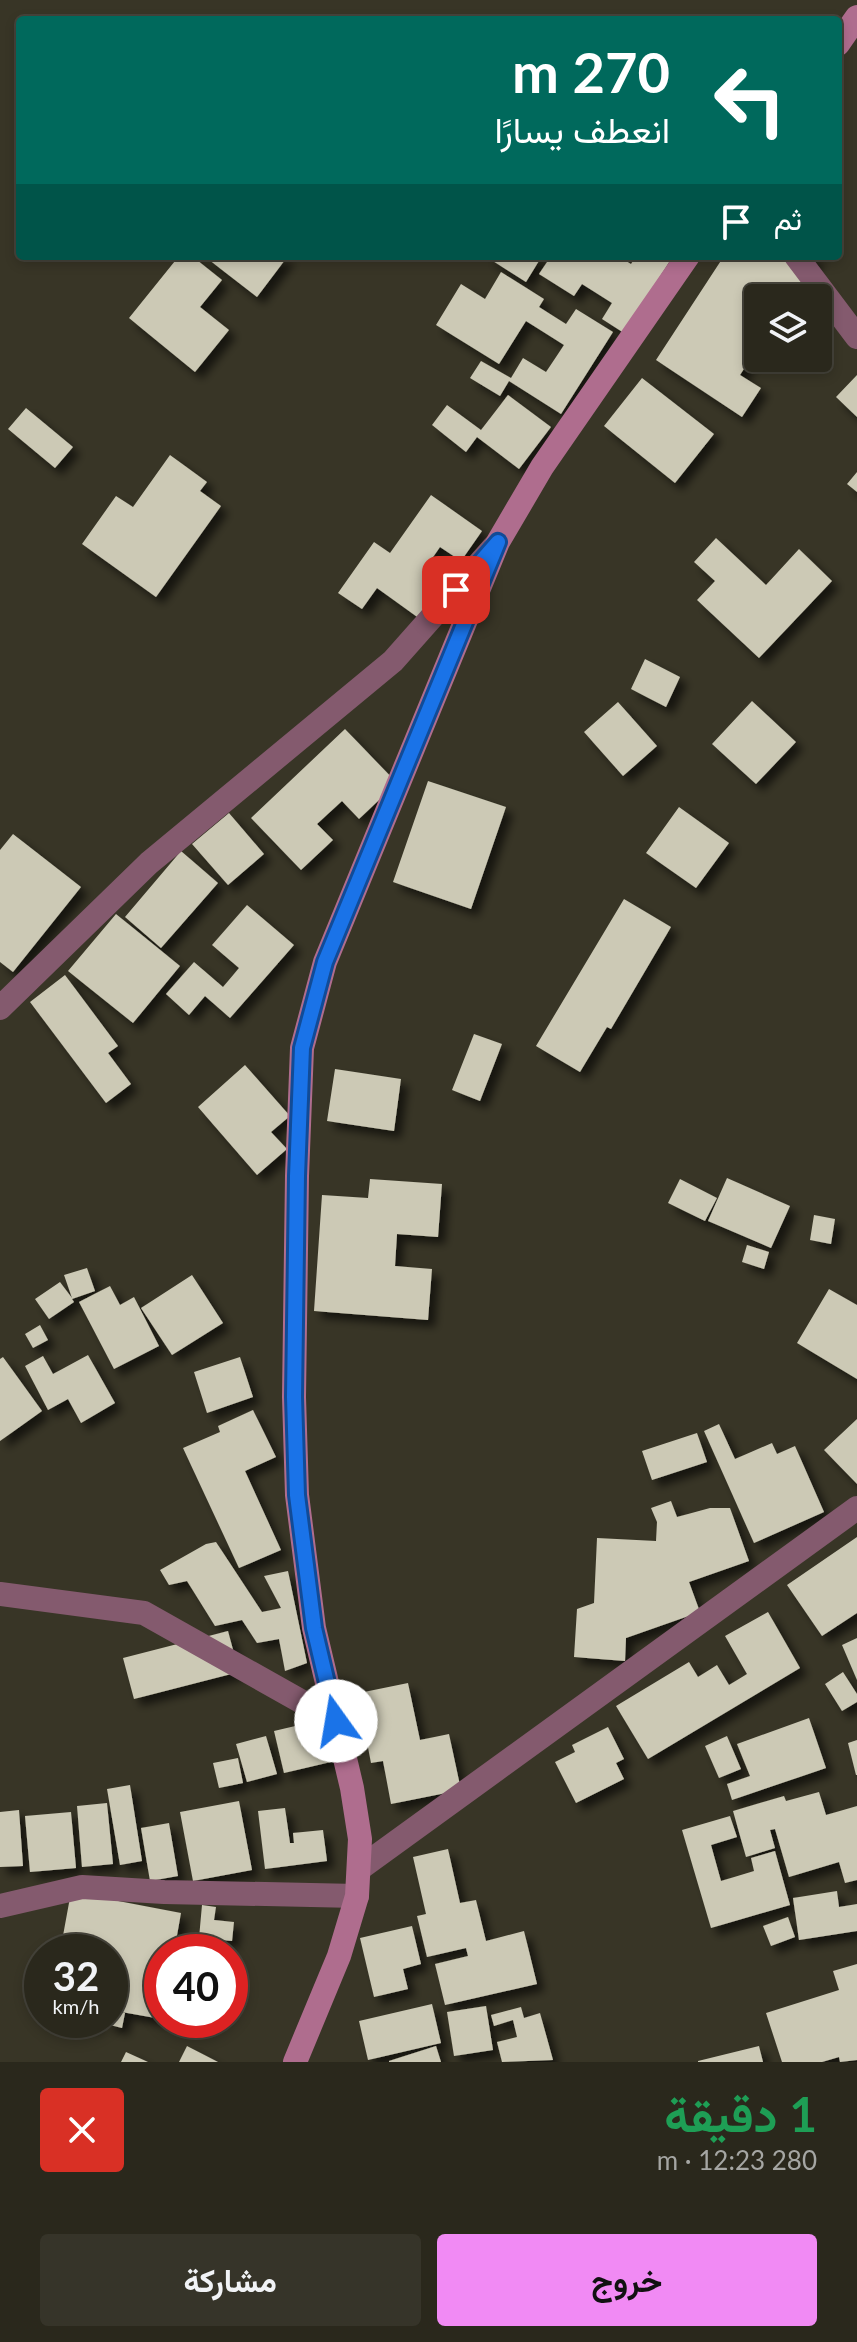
<!DOCTYPE html>
<html lang="ar">
<meta charset="utf-8">
<style>
body{margin:0;font-family:Lato,Vazirmatn,sans-serif;background:#363429;color:#f1f3f6;direction:rtl;height:100vh;display:flex;flex-direction:column;font-size:30px;white-space:nowrap}
*{box-sizing:border-box;margin:0}
p{font-size:26px;color:#a5a6a3}
.icon{flex:none;width:44px;height:44px;fill:none;stroke:currentColor;stroke-width:2;stroke-linecap:round;stroke-linejoin:round}
.map{position:relative;height:2062px;overflow:hidden;direction:ltr}
.side{display:flex;flex-direction:column;background:#2a281c;flex:1}
.side>*{flex:none}
.banner{position:absolute;left:16px;top:16px;width:826px;height:244px;border-radius:8px;box-shadow:0 4px 12px #0003,0 0 0 2px #46443b;direction:rtl;background:#00695c;color:#fff;overflow:hidden}
.tools{position:absolute;left:744px;top:284px;display:grid;gap:16px}
.tools a{display:grid;place-items:center;width:88px;height:88px;border-radius:8px;background:#2a281c;box-shadow:0 4px 12px #0003,0 0 0 2px #46443b;font-size:40px}
.speed{position:absolute;left:24px;top:1934px;display:flex;gap:16px;font-size:40px;font-weight:700;text-align:center}
.speed>*{display:grid;place-content:center;width:104px;height:104px;border-radius:50%;background:#2a281c;box-shadow:0 4px 12px #0003,0 0 0 2px #46443b;line-height:1}
.speed small{font-size:20px;font-weight:400}
.speed .limit{border:12px solid #d22;background:#fff;color:#111}
.pin{position:absolute;display:grid;place-items:center;width:68px;height:68px;color:#fff;margin:-34px;border-radius:16px;box-shadow:0 4px 12px #0006}
.me{position:absolute;width:88px;margin:-44px;rotate:347deg;stroke-linejoin:round;filter:drop-shadow(0 0 6px #0008)}
.turn{display:flex;align-items:center;gap:28px;height:168px;padding:0 40px;font-size:36px}
.turn .icon{width:104px;height:104px;stroke-width:2.5}
.turn b{display:block;font-size:56px;line-height:68px}
.then{display:flex;align-items:center;height:76px;padding:0 40px;background:#0003;gap:16px;font-size:30px}
.round{display:grid;place-items:center;flex:none;width:84px;height:84px;border-radius:8px;background:#363429}
.headline{display:flex;align-items:center;justify-content:space-between;height:136px;padding:0 40px}
h1{font-size:48px;font-weight:700;line-height:60px;color:#1e9e55}
.action{display:flex;gap:16px;margin-top:auto;padding:16px 40px}
.action a{flex:1;height:92px;border-radius:8px;background:#f18af4;color:#111;font-size:32px;font-weight:700;line-height:92px;text-align:center}
.action a+a{background:#363429;color:#f1f3f6}
.map>svg:first-child{display:block}
</style>
<div class="map">
<svg width="857" height="2062" viewBox="0 0 857 2062">
<defs>
<filter id="shadow"><feDropShadow dx="7" dy="7" stdDeviation="4" flood-color="#0009"/></filter>
</defs>
<rect width="100%" height="100%" fill="#383526"/>
<path fill="#ccc9b5" filter="url(#shadow)" d="M179,256H192L222,280L200,307L229,330L195,372L129,318Z
M204,256H288L257,297Z
M485,256H542L526,282Z
M551,256H618L631,264L636,256H673L624,333L602,319L612,303L582,284L574,296L539,274Z
M724,256H818L790,298H758V347L740,375L761,388L742,417L656,360Z
M501,272L544,299L539,307L566,324L576,309L613,332L561,414L509,381L500,396L470,378L481,361L511,378L523,358L546,372L564,345L526,321L499,364L436,325L461,284L485,299Z
M857,375V417L836,397Z
M642,378L714,434L675,483L604,426Z
M508,395L551,427L519,469L477,437L466,452L432,425L447,405L481,430Z
M26,408L73,447L55,468L8,429Z
M170,455L207,482L200,491L221,506L156,597L82,544L116,496L133,507Z
M857,472V492L847,484Z
M431,495L482,531L461,561L440,547L431,560L452,574L420,619L377,588L362,609L338,593L374,542L390,553Z
M716,538L766,585L799,549L832,581L759,658L697,600L715,581L694,562Z
M645,659L680,677L666,707L631,689Z
M752,701L796,742L756,784L712,744Z
M618,702L657,746L623,776L584,732Z
M345,729L397,783L359,819L342,801L317,824L333,840L301,870L251,818Z
M428,781L506,807L471,909L393,882Z
M679,807L729,843L696,888L646,853Z
M229,813L264,854L228,885L192,844Z
M13,834L81,887L13,972L0,962V850Z
M181,851L218,883L161,948L125,917Z
M624,899L671,927L611,1029L607,1027L580,1072L536,1046Z
M247,905L294,945L230,1018L205,996L189,1015L166,994L194,962L223,987L239,968L212,945Z
M116,914L180,966L133,1023L68,971Z
M65,975L118,1046L108,1053L131,1084L106,1103L30,1002Z
M474,1034L502,1044L480,1101L452,1090Z
M245,1065L290,1116L271,1132L287,1149L257,1175L198,1107Z
M335,1069L401,1079L394,1131L327,1121Z
M727,1178L790,1206L771,1248L708,1221Z
M370,1179L442,1184L438,1237L397,1234L395,1266L432,1269L428,1320L314,1311L322,1195L368,1198Z
M680,1179L717,1198L705,1221L668,1203Z
M814,1215L835,1219L831,1244L810,1240Z
M747,1245L769,1252L764,1269L742,1262Z
M87,1268L95,1291L72,1299L74,1302L49,1319L35,1299L60,1282L72,1298L64,1275Z
M192,1275L223,1323L172,1355L141,1308Z
M110,1286L120,1305L134,1297L159,1346L114,1369L79,1302Z
M829,1289L857,1305V1379L797,1343Z
M40,1325L48,1340L33,1348L25,1334Z
M88,1355L115,1403L81,1423L68,1399L48,1410L25,1366L43,1356L53,1374Z
M3,1357L42,1411L0,1441V1359Z
M240,1357L253,1397L207,1413L194,1372Z
M253,1410L276,1457L245,1471L281,1550L239,1568L183,1448L220,1432L218,1426Z
M857,1419V1484L824,1450Z
M719,1424L735,1459L772,1443L777,1454L795,1446L824,1512L754,1543L704,1431Z
M697,1433L707,1462L652,1480L642,1451Z
M671,1501L677,1517L710,1508H730L749,1561L689,1582L700,1612L626,1638L625,1661L574,1657L577,1609L594,1603L597,1538L656,1541L657,1522L651,1508Z
M857,1537V1613L822,1636L787,1585Z
M216,1542L262,1612L281,1608L264,1576L288,1571L307,1663L285,1671L279,1639L257,1643L242,1620L215,1626L187,1581L169,1585L160,1570L206,1544Z
M768,1612L800,1668L648,1759L616,1706L689,1662L698,1677L717,1665L729,1685L747,1674L725,1636Z
M228,1631L239,1672L134,1699L123,1658Z
M857,1638V1680L842,1645Z
M843,1672L857,1694V1702L842,1711L825,1684Z
M408,1683L420,1740L449,1734L461,1790L391,1804L383,1761L371,1763L365,1732L372,1730L364,1692Z
M809,1718L826,1768L732,1800L727,1784L750,1776L737,1744Z
M325,1719L335,1761L284,1773L274,1731Z
M608,1727L624,1759L616,1763L624,1779L576,1803L555,1762L575,1752L572,1745Z
M266,1736L277,1774L247,1782L236,1744Z
M727,1736L741,1769L719,1778L705,1746Z
M857,1740V1775H856L848,1743Z
M238,1758L243,1783L219,1788L213,1763Z
M130,1785L142,1861L120,1865L107,1789Z
M819,1792L826,1815L857,1806V1880L845,1883L839,1862L789,1877L775,1829L770,1830L775,1848L746,1857L733,1811L784,1796L786,1801Z
M239,1801L252,1870L193,1881L180,1812Z
M107,1803L113,1864L82,1867L77,1806Z
M285,1808L290,1843H294L293,1833L323,1830L327,1861L265,1869L258,1811Z
M19,1810L23,1866L0,1867V1812Z
M71,1812L76,1868L30,1872L25,1816Z
M730,1816L737,1837L711,1845L721,1881L754,1871L751,1858L775,1851L790,1905L711,1928L682,1830Z
M169,1823L178,1876L150,1881L141,1828Z
M448,1849L460,1903L476,1900L486,1941L524,1931L537,1984L445,2005L435,1964L468,1956L466,1948L427,1957L417,1916L426,1914L413,1857Z
M837,1891L839,1907L857,1904V1931L799,1940L793,1898Z
M71,1892L181,1913L174,1952H162L161,2019L116,2011L125,2013L122,2028L106,2024L107,2020H110V1952H60Z
M202,1905L216,1907L214,1920L234,1922L232,1941L199,1938Z
M788,1917L795,1937L771,1946L763,1926Z
M412,1926L421,1964L403,1969L408,1989L374,1997L360,1938Z
M857,1964V2060L840,2062L839,2057L822,2062H782L766,2013L839,1990L833,1971Z
M432,2004L441,2043L368,2060L359,2021Z
M486,2006L493,2050L454,2056L447,2012Z
M521,2007L524,2018L540,2013L553,2060L502,2062L497,2042L517,2037L513,2020L494,2026L491,2015Z
M68,2020H95L93,2026Z
M187,2046L218,2062H179Z
M436,2046L441,2062H389V2061Z
M759,2046L763,2062H698V2061Z
M126,2052L148,2062H121Z"/>
<g fill="none" stroke-linecap="round" stroke-linejoin="round">
<path stroke="#845a6e" stroke-width="24" d="M796,256L857,337
M0,1008L149,863L393,661L494,547
M0,1594L144,1613L336,1721
M359,1869L857,1508
M0,1906L82,1887L164,1892L357,1896"/>
<path stroke="#af6d8e" stroke-width="24" d="M838,44L857,17
M295,2062L339,1956L357,1896L360,1839L352,1788L314,1628L297,1495L294,1397L297,1176L302,1048L325,962L498,542L542,467L688,256"/>
</g>
<g fill="none" stroke-linecap="round" stroke-linejoin="round">
<defs>
<path id="route" d="M336,1721L314,1628L297,1495L294,1397L297,1176L302,1048L325,962L498,542L456,590"/>
</defs>
<use href="#route" stroke="#114b97" stroke-width="20"/>
<use href="#route" stroke="#1a73e8" stroke-width="14"/>
</g>
</svg>
<div class="tools">
<a><svg class="icon" aria-label="layers" viewBox="0 0 24 24"><path d="M12 4l9 5-9 5-9-5zM3 14l9 5 9-5"/></svg></a>
</div>
<div class="speed"><div>32<small>km/h</small></div><div class="limit">40</div></div>
<div class="pin" style="left:456px;top:590px;background:#d93025"><svg class="icon" aria-label="arrive" viewBox="0 0 24 24"><path d="M6 21V4h12l-3 4 3 4H6"/></svg></div>
<svg class="me" style="left:336px;top:1721px" viewBox="-20 -20 40 40"><circle r="19" fill="#fff"/><path d="M0-13L10 11 0 6-10 11z" fill="#1a73e8"/></svg>
<div class="banner">
<div class="turn"><svg class="icon" aria-label="left" viewBox="0 0 24 24"><path d="M17 20v-9H6M10 6l-5 5 5 5"/></svg><div><b>270 m</b>انعطف يسارًا</div></div>
<div class="then">ثم<svg class="icon" aria-label="arrive" viewBox="0 0 24 24"><path d="M6 21V4h12l-3 4 3 4H6"/></svg></div>
</div>
</div>
<section class="side">
<div class="headline"><div><h1>1 دقيقة</h1><p>280 m · 12:23</p></div><a class="round" style="background:#d93025;color:#fff"><svg class="icon" aria-label="close" viewBox="0 0 24 24"><path d="M6 6l12 12M18 6L6 18"/></svg></a></div>
<div class="action"><a>خروج</a><a>مشاركة</a></div>
</section>
